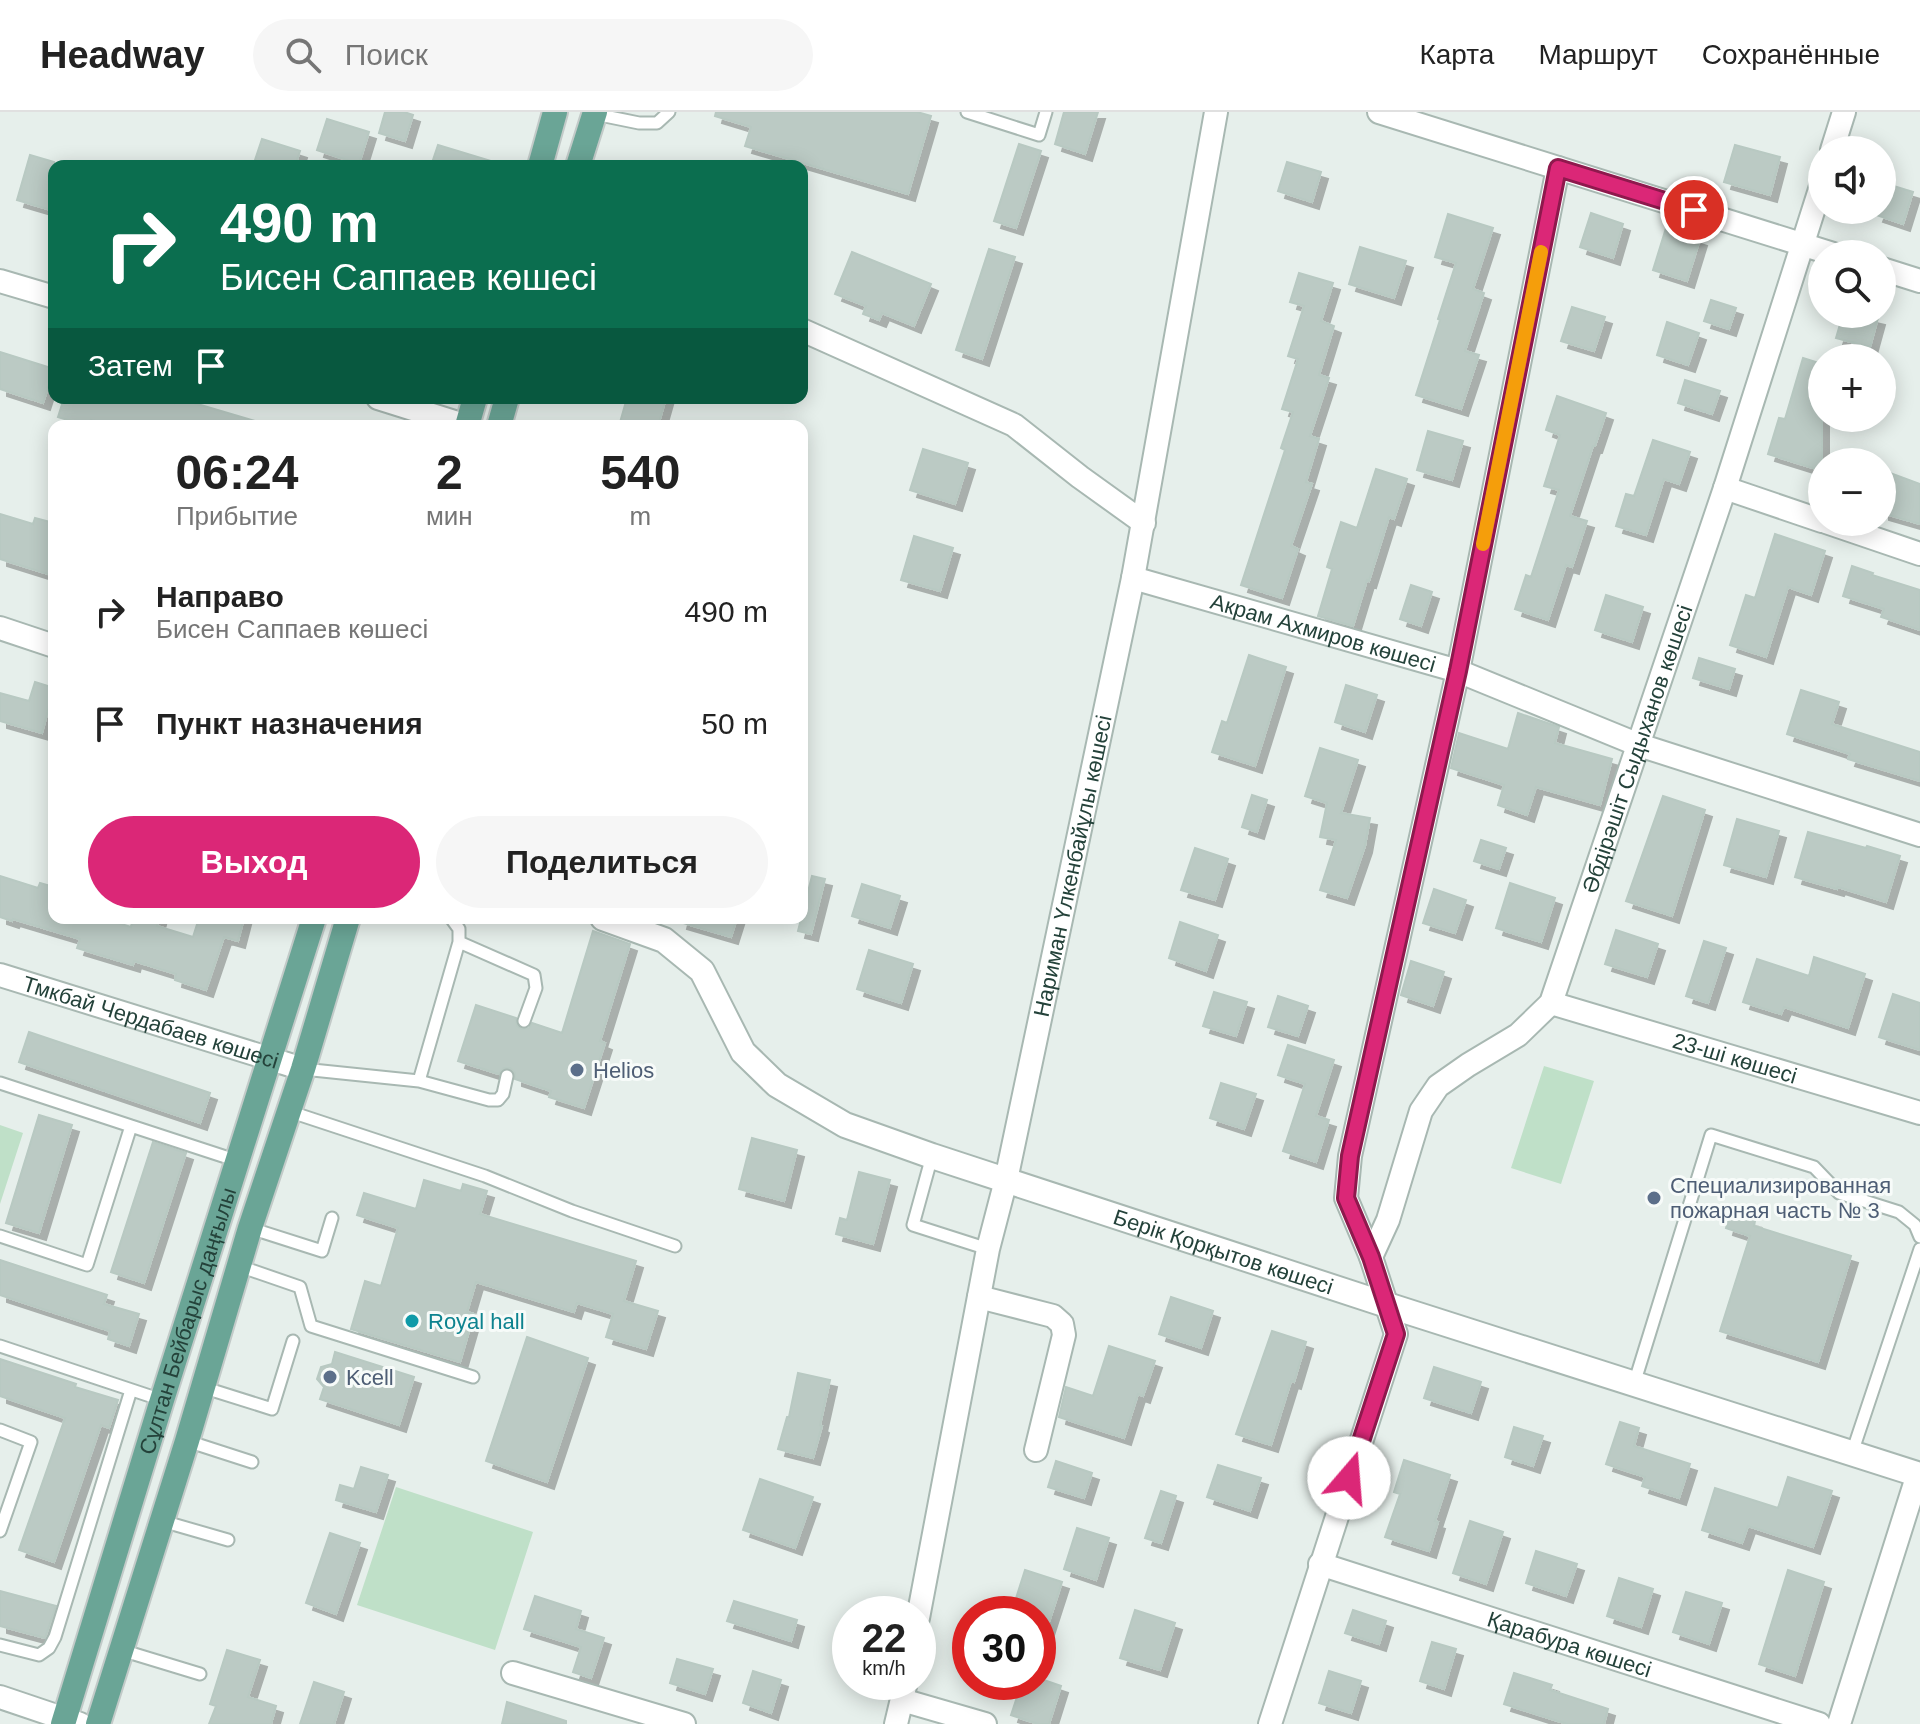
<!DOCTYPE html>
<html lang="ru">
<meta charset="utf-8">
<style>
body{margin:0;font-family:Arial,sans-serif;background:#f6f6f6;color:#222;height:100vh;display:flex;flex-direction:column;font-size:30px;white-space:nowrap}
*{box-sizing:border-box;margin:0}
p{font-size:26px;color:#767676}
.icon{flex:none;width:44px;height:44px;fill:none;stroke:currentColor;stroke-width:2;stroke-linecap:round;stroke-linejoin:round}
.map{position:relative;flex:1;overflow:hidden}
.sheet{position:absolute;left:48px;top:308px;width:760px;height:504px;display:flex;flex-direction:column;background:#fff;border-radius:16px;box-shadow:0 4px 20px #0003}
.sheet>*{flex:none}
.top-card{position:absolute;left:48px;top:48px;width:760px;height:244px;border-radius:16px;box-shadow:0 4px 20px #0003;background:#0b6e4f;color:#fff;overflow:hidden}
.fabs{position:absolute;left:1808px;top:24px;display:grid;gap:16px}
.fabs a{display:grid;place-items:center;width:88px;height:88px;border-radius:50%;background:#fff;box-shadow:0 4px 20px #0003;font-size:40px}
.speed{position:absolute;left:832px;top:1484px;display:flex;gap:16px;font-size:40px;font-weight:700;text-align:center}
.speed>*{display:grid;place-content:center;width:104px;height:104px;border-radius:50%;background:#fff;box-shadow:0 4px 20px #0003;line-height:1}
.speed small{font-size:20px;font-weight:400}
.speed .limit{border:12px solid #d22;background:#fff;color:#111}
.pin{position:absolute;display:grid;place-items:center;width:68px;height:68px;color:#fff;margin:-34px;border:4px solid #fff;border-radius:50%;box-shadow:0 2px 8px #0007}
.me{position:absolute;width:88px;margin:-44px;rotate:18deg;stroke-linejoin:round;filter:drop-shadow(0 0 6px #0008)}
.turn{display:flex;align-items:center;gap:28px;height:168px;padding:0 40px;font-size:36px}
.turn .icon{width:104px;height:104px;stroke-width:2.5}
.turn b{display:block;font-size:56px;line-height:68px}
.then{display:flex;align-items:center;height:76px;padding:0 40px;background:#0003;gap:16px;font-size:30px}
.eta{display:flex;justify-content:space-evenly;align-items:center;height:136px;text-align:center}
.eta b{font-size:48px;font-weight:700;line-height:56px}
.primary-button{display:flex;gap:16px;margin-top:auto;padding:16px 40px}
.primary-button a{flex:1;height:92px;border-radius:48px;background:#db2777;color:#fff;font-size:32px;font-weight:700;line-height:92px;text-align:center}
.primary-button a+a{background:#f6f6f6;color:#222}
ul{padding:0;list-style:none}
li{display:flex;align-items:center;gap:24px;height:112px;padding:0 40px}
li div{flex:1}
li b{display:block;font-size:30px}
li em{font-style:normal}
header{display:flex;align-items:center;gap:48px;box-sizing:border-box;height:112px;padding:0 40px;background:#fff;border-bottom:2px solid #e0e0e0}
header strong{font-size:38px}
nav{display:flex;gap:44px;margin-inline-start:auto;font-size:28px}
.search{width:560px;height:72px;background:#f6f6f6;display:flex;align-items:center;gap:20px;box-sizing:border-box;padding:0 28px;border-radius:44px;color:#767676;font-size:30px}
.map>svg:first-child{display:block}
</style>
<header>
<strong>Headway</strong>
<div class="search"><svg class="icon" aria-label="search" viewBox="0 0 24 24"><circle cx="10" cy="10" r="6"/><path d="M15 15l6 6"/></svg>Поиск</div>
<nav><a>Карта</a><a>Маршрут</a><a>Сохранённые</a></nav>
</header>
<div class="map">
<svg width="1920" height="1612" viewBox="0 0 1920 1612">
<defs>
<filter id="shadow"><feDropShadow dx="7" dy="7" stdDeviation="0" flood-color="#0004"/></filter>
</defs>
<rect width="100%" height="100%" fill="#e6efeb"/>
<path fill="#bfe0c8" d="M1544,954L1594,969L1561,1072L1511,1056Z
M0,1013L23,1021L0,1092Z
M396,1375L533,1420L495,1538L357,1493Z"/>
<path fill="#bbcac4" stroke="#b8c9c2" stroke-width="2" filter="url(#shadow)" d="M385,0H404L413,3L405,29L379,21Z
M716,0H917L931,4L908,82L745,34L751,15L715,4Z
M1064,0H1098L1085,42L1055,32Z
M327,7L369,20L359,52L317,38Z
M262,27L300,39L295,54H253Z
M1019,32L1041,39L1016,116L994,109Z
M438,33L494,50L493,54H431Z
M1735,33L1780,45L1770,83L1724,70Z
M30,43L54,50V99L17,88Z
M1287,50L1321,60L1312,90L1278,79Z
M1887,72L1913,80L1903,112L1876,103L1878,98H1882V86Z
M1591,101L1623,112L1613,146L1580,135Z
M1448,102L1493,116L1473,177L1484,181L1465,239L1479,243L1461,297L1416,283L1440,208L1438,207L1456,151L1435,145Z
M1666,116L1700,127L1687,169L1653,158Z
M1360,135L1406,149L1394,186L1349,172Z
M989,137L1015,145L982,247L956,238Z
M852,140L931,172L914,214L882,201L879,208L863,202L866,194L835,182Z
M1299,161L1333,171L1321,209L1334,214L1319,263L1329,266L1310,324L1319,327L1306,370L1312,372L1291,434L1298,437L1282,486L1241,473L1285,338L1281,336L1293,300L1282,297L1298,247L1288,244L1304,194L1290,190Z
M1711,188L1736,196L1729,217L1704,209Z
M1572,195L1605,205L1594,239L1561,229Z
M1843,202H1861L1878,206L1870,235L1836,226Z
M1667,210L1699,221L1688,253L1657,243Z
M0,240L54,257L43,291L0,277Z
M1803,246L1822,252V359L1768,342L1779,306L1785,307Z
M1685,268L1720,279L1712,302L1678,291Z
M1557,284L1606,301L1595,334H1593L1570,404L1587,409L1572,455L1566,453L1548,508L1515,497L1526,463L1531,465L1559,378L1544,374L1560,323L1546,318Z
M64,286H157L174,291L177,286L258,310L257,314H111L91,308L88,314L58,305Z
M627,286H666L658,314H619Z
M1428,319L1463,329L1452,368L1417,358Z
M1653,328L1690,340L1679,372L1664,367L1646,423L1616,414L1626,382L1634,384Z
M923,337L968,351L955,392L910,378Z
M1376,357L1407,367L1394,407L1389,405L1369,469L1367,468L1353,514L1318,504L1332,457L1327,455L1341,410L1357,416Z
M1882,358L1920,372V412L1882,401Z
M0,402L33,412L35,406L54,411V464L0,447Z
M1775,422L1825,439L1811,483L1788,475L1766,545L1730,533L1746,483L1755,486Z
M914,424L953,436L940,479L901,468Z
M1852,454L1873,461L1872,463L1920,478V518L1881,505L1884,497L1843,484Z
M1411,473L1432,480L1421,514L1400,507Z
M1606,483L1643,495L1632,530L1595,518Z
M1249,543L1286,555L1255,654L1212,640L1222,609L1227,611Z
M1699,546L1735,557L1729,577L1693,566Z
M35,570L54,576L42,621L0,609V581L29,589Z
M1346,573L1377,583L1365,620L1335,610Z
M1801,578L1839,590L1832,612L1920,640V669L1848,647L1850,642L1787,622Z
M1518,601L1559,615L1555,631L1612,647L1600,693L1536,675L1527,703L1498,693L1504,673L1451,656L1459,621L1508,637Z
M1320,636L1358,648L1341,701L1370,706L1365,734L1347,786L1320,778L1336,728L1320,725L1327,691L1305,684Z
M1252,683L1267,688L1257,720L1242,715Z
M1663,684L1705,698L1672,804L1626,789Z
M1737,707L1779,719L1766,765L1724,753Z
M1808,720L1866,736L1867,734L1900,744L1886,790L1838,775L1837,777L1795,765Z
M1481,728L1506,736L1499,757L1474,749Z
M1195,736L1228,747L1215,788L1181,778Z
M0,764L38,776L40,771L54,775V806H102L131,815L133,806H159L157,814L193,825L199,806H244L238,829L224,825L206,878L175,868L176,862L134,849L133,853L77,836L80,827L13,807L12,809L0,805Z
M812,764L825,767L811,822L798,819Z
M1510,771L1555,786L1541,830L1496,816Z
M862,772L900,784L890,816L852,804Z
M1434,777L1466,788L1455,821L1423,811Z
M681,806H737L731,825L680,810Z
M1180,810L1218,823L1206,859L1169,846Z
M1616,818L1658,832L1647,865L1605,852Z
M593,819L630,832L600,929L605,931L584,996L549,985L551,979L515,967V961L510,956H504L499,962L458,949L476,893L516,906L517,914L522,917L529,916L532,911L562,921Z
M1704,829L1726,836L1708,891L1686,884Z
M869,838L913,852L901,891L857,877Z
M1814,845L1865,862L1848,916L1784,895L1781,902L1743,890L1757,847L1809,864Z
M1411,849L1444,860L1433,894L1401,883Z
M1214,880L1247,890L1236,924L1203,914Z
M1893,882L1920,891V938L1879,925Z
M1278,884L1308,894L1298,924L1268,915Z
M29,920L210,981L200,1011L19,950Z
M1288,933L1334,948L1316,1004L1329,1008L1316,1050L1283,1039L1305,972L1278,963Z
M1221,971L1256,982L1244,1017L1210,1006Z
M39,1003L72,1013L39,1121L6,1111Z
M752,1026L797,1038L784,1089L739,1077Z
M153,1030L186,1041L144,1171L111,1160Z
M859,1060L890,1068L873,1132L836,1122L840,1106L847,1108Z
M424,1068L461,1079L463,1072L487,1079L480,1102L636,1149L624,1189L658,1199L646,1237L606,1225L613,1202L577,1191L574,1200L476,1170L467,1200L474,1202L460,1250L351,1217L365,1169L381,1174L398,1116L357,1103L364,1081L416,1097Z
M1730,1101L1755,1109L1754,1114L1851,1144L1818,1250L1720,1219L1750,1124L1726,1116Z
M0,1148L107,1183L104,1192L139,1202L129,1234L108,1227L110,1219L0,1183Z
M1171,1185L1213,1199L1201,1236L1159,1222Z
M1272,1219L1306,1230L1294,1270L1291,1269L1271,1333L1236,1322Z
M527,1225L588,1246L547,1370L486,1349Z
M1109,1234L1155,1249L1143,1284L1138,1282L1124,1326L1059,1305L1066,1275L1093,1284Z
M335,1240L414,1265L399,1313L320,1287L324,1275L317,1267L321,1255L332,1252Z
M0,1247L76,1272L75,1275L118,1288L109,1316L101,1313L54,1450L19,1438L65,1306L0,1284Z
M1434,1255L1481,1270L1471,1301L1424,1286Z
M798,1261L830,1268L820,1313L822,1314L813,1346L778,1337L787,1305H789Z
M1620,1310L1639,1316L1634,1334L1690,1352L1679,1386L1642,1374L1645,1365L1606,1352Z
M1514,1315L1543,1324L1533,1354L1505,1345Z
M1404,1348L1450,1363L1435,1409L1438,1410L1429,1439L1385,1425L1400,1382L1394,1380Z
M1056,1349L1092,1361L1084,1386L1048,1375Z
M1218,1353L1261,1366L1250,1399L1207,1385Z
M361,1355L388,1363L376,1400L336,1388L340,1373L354,1377Z
M1788,1365L1832,1379L1813,1435L1748,1414L1742,1431L1702,1418L1715,1376L1778,1396Z
M760,1367L813,1385L795,1436L743,1418Z
M1161,1379L1176,1384L1161,1431L1145,1426Z
M1470,1409L1503,1420L1486,1472L1453,1461Z
M1077,1416L1109,1426L1096,1468L1064,1457Z
M330,1421L360,1431L336,1502L306,1491Z
M1536,1439L1577,1452L1566,1484L1526,1471Z
M1025,1458L1062,1470L1041,1535H1038V1502H1011Z
M1788,1458L1824,1470L1795,1564L1759,1552Z
M1619,1466L1653,1477L1641,1515L1607,1504Z
M0,1479L56,1494L45,1526L0,1514Z
M1686,1480L1722,1491L1709,1532L1673,1520Z
M535,1484L581,1499L576,1517L604,1526L591,1566L573,1560L581,1535L524,1517Z
M734,1489L797,1508L791,1529L727,1509Z
M1135,1498L1175,1511L1160,1558L1120,1546Z
M1353,1498L1386,1509L1379,1532L1345,1521Z
M1432,1530L1456,1537L1444,1577L1420,1569Z
M227,1538L260,1548L248,1585L276,1594L271,1612H209L216,1594L210,1592Z
M677,1547L713,1557L705,1582L670,1571Z
M753,1559L781,1568L771,1601L743,1591Z
M1329,1559L1361,1569L1351,1601L1319,1591Z
M1514,1561L1552,1573L1550,1578L1608,1597L1604,1612H1567L1504,1592Z
M1038,1566L1061,1574L1049,1612H1038L1011,1603L1022,1570H1038Z
M314,1570L344,1580L334,1612H300Z
M507,1590L566,1609V1612H502Z"/>
<g fill="none" stroke-linecap="round" stroke-linejoin="round">
<defs>
<path id="service" d="M967,0L1039,23L1046,0
M595,2L639,11H657L669,0
M459,830L534,863L536,876L524,909
M303,957L419,969L459,830V817L451,806
M419,969L489,988H498L503,982L507,964
M0,971L131,1014
M288,999L485,1064L572,1099L675,1134
M932,1044L913,1113L988,1137
M250,1116L322,1139L332,1106
M0,1124L87,1153L131,1014L238,1049
M239,1154L300,1175L311,1214L473,1265
M0,1234L162,1288
M1634,1272L1711,1023L1814,1055L1839,1081L1899,1100L1915,1113L1920,1125
M202,1275L272,1297L293,1229
M0,1318L31,1330L0,1419
M187,1329L252,1350
M1852,1341L1920,1137
M162,1409L228,1428
M0,1533L39,1543L49,1536L55,1525L131,1278
M121,1538L200,1562"/>
<g id="minor">
<path d="M1379,0L1833,142"/>
<path d="M1832,38L1844,0"/>
<path d="M1882,157L1920,169"/>
<path d="M0,169L54,185"/>
<path d="M802,218L1014,313L1080,365L1144,411"/>
<path d="M378,286L467,314"/>
<path d="M1725,376L1822,409"/>
<path d="M1826,410L1920,442"/>
<path id="s1" d="M1133,466L1458,559L1639,633L1920,723"/>
<path d="M0,516L54,534"/>
<path id="s2" d="M0,863L303,957"/>
<path id="s3" d="M1551,891L1920,1001"/>
<path id="s4" d="M1371,1145L1388,1108L1421,999L1438,974L1468,953L1518,923L1551,891L1725,376L1822,71"/>
<path d="M979,1185L1053,1204L1062,1212L1064,1223L1036,1338"/>
<path id="s5" d="M1320,1452L1819,1612"/>
<path id="s6" d="M918,1506L988,1137L1006,1068L1133,466L1216,0"/>
<path d="M513,1561L684,1612"/>
<path d="M0,1585L80,1612"/>
<path d="M902,1588L985,1612"/>
<path d="M896,1612L906,1570"/>
<path d="M1270,1612L1396,1222L1371,1145L1346,1086L1350,1044L1458,559L1558,56"/>
<path d="M1839,1612L1918,1362"/>
</g>
<g id="tertiary">
<path id="s7" d="M603,806L664,828L702,859L743,940L777,973L845,1013L932,1044L1387,1193L1920,1363"/>
</g>
<g id="primary">
<path d="M540,54L555,0"/>
<path d="M578,54L595,0"/>
<path d="M467,314L475,286"/>
<path d="M499,314L507,286"/>
<path id="s8" d="M63,1612L162,1288L314,806"/>
<path d="M98,1612L187,1329L250,1116L303,957L348,806"/>
</g>
</defs>
<use href="#service" stroke="#a8b8b2" stroke-width="15"/>
<use href="#minor" stroke="#a8b8b2" stroke-width="26"/>
<use href="#tertiary" stroke="#a8b8b2" stroke-width="28"/>
<use href="#primary" stroke="#c2cac8" stroke-width="28"/>
<use href="#service" stroke="#fff" stroke-width="11"/>
<use href="#minor" stroke="#fff" stroke-width="22"/>
<use href="#tertiary" stroke="#fff" stroke-width="24"/>
<use href="#primary" stroke="#6aa596" stroke-width="24"/>
</g>
<g fill="none" stroke-linecap="round" stroke-linejoin="round">
<defs>
<path id="route" d="M1349,1366L1396,1222L1371,1145L1346,1086L1350,1044L1458,559L1558,56L1694,98"/>
</defs>
<use href="#route" stroke="#8e194d" stroke-width="20"/>
<use href="#route" stroke="#db2777" stroke-width="14"/>
<path stroke="#f59e0b" stroke-width="14" d="M1483,432L1541,140"/>
</g>
<g fill="#5c6f8a" stroke="#f7fbf9" stroke-width="3">
<circle cx="577" cy="958" r="8"/>
<circle cx="1654" cy="1086" r="8"/>
<circle cx="330" cy="1265" r="8"/>
</g>
<circle fill="#0f9aa8" stroke="#f7fbf9" stroke-width="3" cx="412" cy="1209" r="8"/>
<g text-anchor="middle" dominant-baseline="central" stroke-width="6" stroke-linejoin="round" paint-order="stroke">
<g font-size="22" fill="#24423a" stroke="#f7fbf9">
<text stroke="none"><textPath href="#s1" startOffset="198">Акрам Ахмиров көшесі</textPath></text>
<text stroke="none"><textPath href="#s4" startOffset="594">Әбдірәшіт Сыдыханов көшесі</textPath></text>
<text stroke="none"><textPath href="#s6" startOffset="768">Нариман Үлкенбайұлы көшесі</textPath></text>
<text stroke="none"><textPath href="#s2" startOffset="158">Тмкбай Чердабаев көшесі</textPath></text>
<text stroke="none"><textPath href="#s3" startOffset="192">23-шi көшесi</textPath></text>
<text stroke="none"><textPath href="#s7" startOffset="730">Берік Қорқытов көшесі</textPath></text>
<text stroke="none"><textPath href="#s8" startOffset="422">Сұлтан Бейбарыс даңғылы</textPath></text>
<text stroke="none"><textPath href="#s5" startOffset="262">Қарабура көшесі</textPath></text>
</g>
<g font-size="22" fill="#4e5e75" stroke="#f7fbf9" text-anchor="start">
<text x="593" y="958">Helios</text>
<text x="1670" y="1073">Специализированная<tspan x="1670" dy="25">пожарная часть № 3</tspan></text>
<text x="346" y="1265">Kcell</text>
</g>
<g font-size="22" fill="#0d838f" stroke="#f7fbf9" text-anchor="start">
<text x="428" y="1209">Royal hall</text>
</g>
</g>
</svg>
<div class="fabs">
<a><svg class="icon" aria-label="sound" viewBox="0 0 24 24"><path d="M4 9h4l5-4v14l-5-4H4zM17 9q2 3 0 6"/></svg></a>
<a><svg class="icon" aria-label="search" viewBox="0 0 24 24"><circle cx="10" cy="10" r="6"/><path d="M15 15l6 6"/></svg></a>
<a>+</a>
<a>−</a>
</div>
<div class="speed"><div>22<small>km/h</small></div><div class="limit">30</div></div>
<div class="pin" style="left:1694px;top:98px;background:#d93025"><svg class="icon" aria-label="arrive" viewBox="0 0 24 24"><path d="M6 21V4h12l-3 4 3 4H6"/></svg></div>
<svg class="me" style="left:1349px;top:1366px" viewBox="-20 -20 40 40"><circle r="19" fill="#fff"/><path d="M0-13L10 11 0 6-10 11z" fill="#db2777"/></svg>
<div class="top-card">
<div class="turn"><svg class="icon" aria-label="right" viewBox="0 0 24 24"><path d="M7 20v-9h11M14 6l5 5-5 5"/></svg><div><b>490 m</b>Бисен Саппаев көшесі</div></div>
<div class="then">Затем<svg class="icon" aria-label="arrive" viewBox="0 0 24 24"><path d="M6 21V4h12l-3 4 3 4H6"/></svg></div>
</div>
<section class="sheet">
<div class="eta">
<div><b>06:24</b><p>Прибытие</p></div>
<div><b>2</b><p>мин</p></div>
<div><b>540</b><p>m</p></div>
</div>
<ul>
<li><svg class="icon" aria-label="right" viewBox="0 0 24 24"><path d="M7 20v-9h11M14 6l5 5-5 5"/></svg><div><b>Направо</b><p>Бисен Саппаев көшесі</p></div><em>490 m</em></li>
<li><svg class="icon" aria-label="arrive" viewBox="0 0 24 24"><path d="M6 21V4h12l-3 4 3 4H6"/></svg><div><b>Пункт назначения</b></div><em>50 m</em></li>
</ul>
<div class="primary-button"><a>Выход</a><a>Поделиться</a></div>
</section>
</div>
